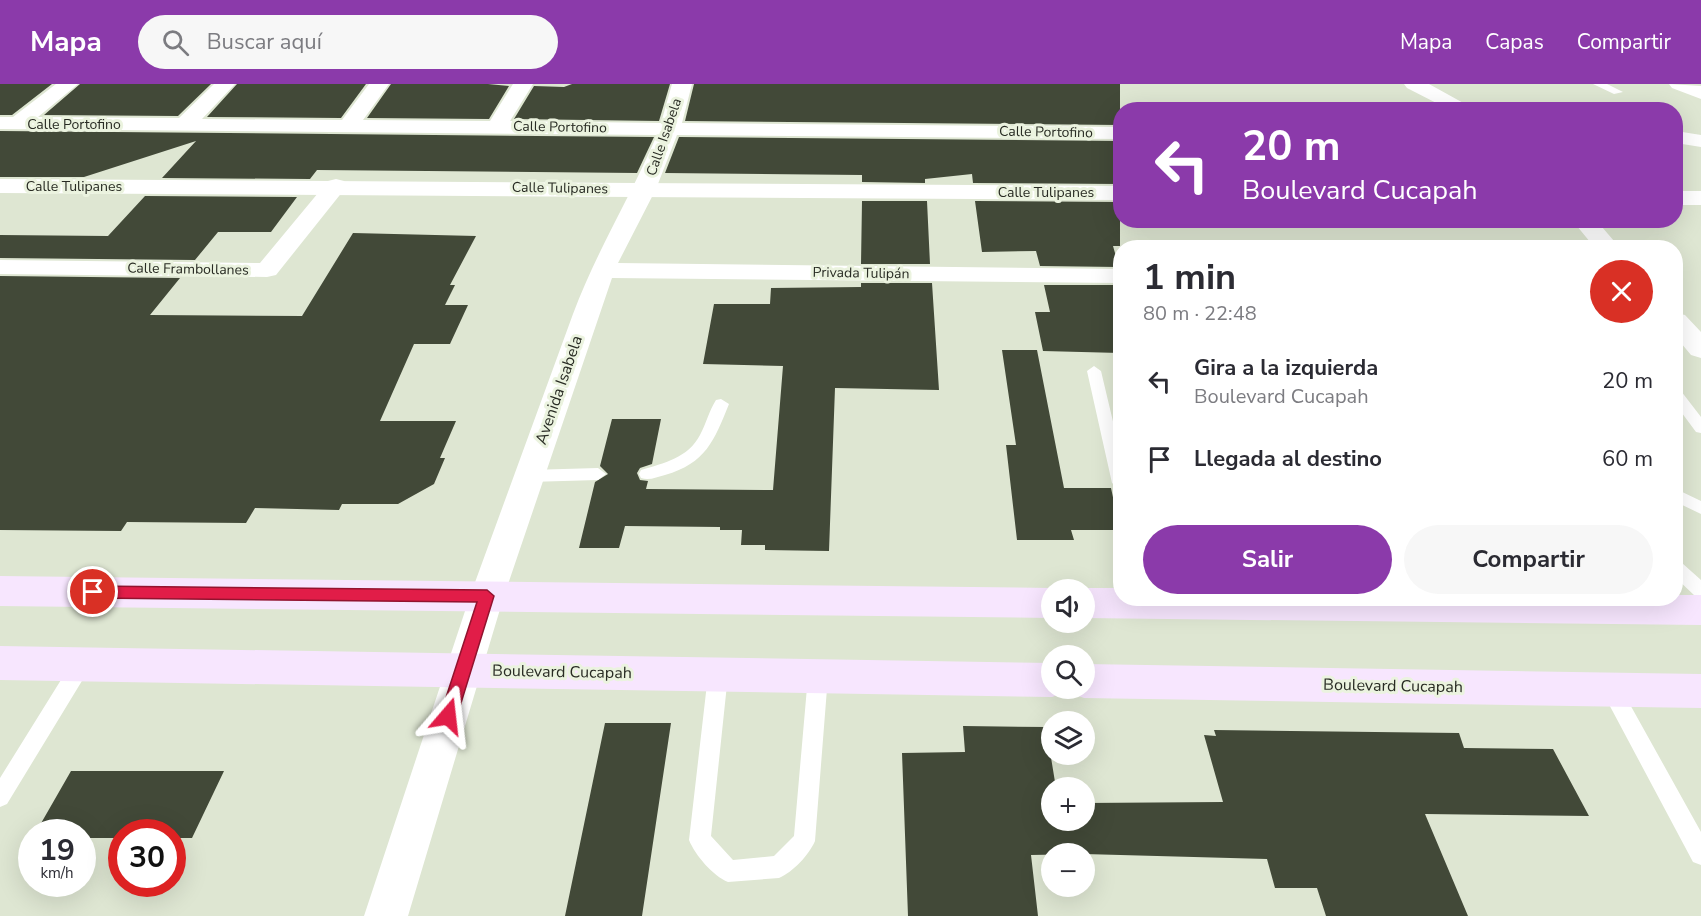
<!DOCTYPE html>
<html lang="es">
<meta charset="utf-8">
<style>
body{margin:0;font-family:"Nunito Sans",sans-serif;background:#f7f7f7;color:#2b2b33;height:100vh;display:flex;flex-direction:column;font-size:22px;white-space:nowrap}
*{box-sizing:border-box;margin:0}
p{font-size:20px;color:#7c7c81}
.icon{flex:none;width:33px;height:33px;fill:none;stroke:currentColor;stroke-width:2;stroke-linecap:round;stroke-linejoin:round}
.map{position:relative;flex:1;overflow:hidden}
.panel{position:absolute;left:1113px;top:156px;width:570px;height:366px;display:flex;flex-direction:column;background:#fff;border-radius:24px;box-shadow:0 6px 24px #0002}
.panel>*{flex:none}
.hud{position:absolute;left:1113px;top:18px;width:570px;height:126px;border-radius:24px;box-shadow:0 6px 24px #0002;background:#8b3aaa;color:#fff;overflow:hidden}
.fabs{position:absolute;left:1041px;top:495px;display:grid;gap:12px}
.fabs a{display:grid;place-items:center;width:54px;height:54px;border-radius:50%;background:#fff;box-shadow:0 6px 24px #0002;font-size:30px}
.speed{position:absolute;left:18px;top:735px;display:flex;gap:12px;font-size:30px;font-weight:700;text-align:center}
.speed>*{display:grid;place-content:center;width:78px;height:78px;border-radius:50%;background:#fff;box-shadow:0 6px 24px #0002;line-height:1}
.speed small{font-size:15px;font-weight:400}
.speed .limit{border:9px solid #d22;background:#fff;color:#111}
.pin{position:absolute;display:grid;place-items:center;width:51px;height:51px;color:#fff;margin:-26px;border:3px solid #fff;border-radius:50%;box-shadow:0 2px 6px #0007}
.me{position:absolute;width:66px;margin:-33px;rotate:17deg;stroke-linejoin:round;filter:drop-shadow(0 0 4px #0008)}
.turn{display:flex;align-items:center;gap:21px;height:126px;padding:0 30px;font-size:27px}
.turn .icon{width:78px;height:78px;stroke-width:2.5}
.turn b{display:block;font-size:42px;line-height:51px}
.round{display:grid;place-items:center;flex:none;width:63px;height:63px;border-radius:32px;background:#f7f7f7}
.headline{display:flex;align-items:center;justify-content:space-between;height:102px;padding:0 30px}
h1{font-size:36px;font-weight:700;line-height:45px}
.action{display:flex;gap:12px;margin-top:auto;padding:12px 30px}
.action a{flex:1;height:69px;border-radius:36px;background:#8b3aaa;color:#fff;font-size:24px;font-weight:700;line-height:69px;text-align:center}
.action a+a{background:#f7f7f7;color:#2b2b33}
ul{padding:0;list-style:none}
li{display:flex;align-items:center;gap:18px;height:78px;padding:0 30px}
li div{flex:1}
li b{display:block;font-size:22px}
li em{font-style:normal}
header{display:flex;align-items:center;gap:36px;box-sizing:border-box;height:84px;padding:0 30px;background:#8b3aaa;color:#fff}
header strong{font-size:28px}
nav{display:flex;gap:33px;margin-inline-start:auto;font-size:21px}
.search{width:420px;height:54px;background:#f7f7f7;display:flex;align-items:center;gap:15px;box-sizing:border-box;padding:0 21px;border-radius:33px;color:#7c7c81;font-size:22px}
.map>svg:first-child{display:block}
</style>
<header>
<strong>Mapa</strong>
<div class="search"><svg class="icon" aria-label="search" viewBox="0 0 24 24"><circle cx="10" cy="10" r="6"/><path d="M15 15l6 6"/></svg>Buscar aquí</div>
<nav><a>Mapa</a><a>Capas</a><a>Compartir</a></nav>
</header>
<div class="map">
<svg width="1701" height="832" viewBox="0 0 1701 832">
<rect width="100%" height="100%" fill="#dee6d2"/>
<path fill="#424938" d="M0,0H52L12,31H0Z
M80,0H211L178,32L44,31Z
M237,0H366L341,34L207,33Z
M391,0H488L509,2L489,35L367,34Z
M572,0H670L659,37L514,35L534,2L564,3Z
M694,0H1120V41L685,37Z
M0,47L654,53L637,89L317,86L310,95L162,94L196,57L84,93H0Z
M679,53L1120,57V100L973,99L972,90L925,95V99L862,98V91L665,89Z
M145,112L297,113L271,148H218L195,176L0,174V151L108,152Z
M862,117H927L930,180H861Z
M975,117L1120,118V162H1113L1119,183L1040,182L1036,167L982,168Z
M353,149L476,152L450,201H455L445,221H468L450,260H414L380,337H456L440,374H445L434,400L398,420H342L339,426L255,424L246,439L127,438L121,447L0,446V192L180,194L150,231L302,232Z
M861,199H932L939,306L835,304L829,467L765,466V461H741L742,446H720V443L625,442L619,464H579L595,398L608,390L600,382L612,335H661L652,380L640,384L637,389L640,396L648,397L646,405L773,406L783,282L703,280L714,220H770L771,204L861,203Z
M1044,201H1120V269L1043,267L1035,228H1050Z
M1002,266H1037L1064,404H1111L1120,446H1071L1074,456H1017L1006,361H1016Z
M605,639H671L642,832H565Z
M963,642L1046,643L1056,704H1052V736H1084V719L1223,718L1204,651L1216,652L1214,646L1459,649L1464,664L1553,665L1589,732L1425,730L1468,832H1326L1317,804H1275L1267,775L1084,770L1031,771L1038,832H908L902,669L965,668Z
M71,687H224L192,754H172V748H122V754H82V748H36Z"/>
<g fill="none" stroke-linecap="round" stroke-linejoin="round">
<path fill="#fff" fill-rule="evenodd" d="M1593,0H1607L1623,8L1614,10Z
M1094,282L1101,287L1120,367V405L1112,399L1087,287Z
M1676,306L1681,307L1701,333V349L1696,348L1676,321Z
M721,315L729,320C714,357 706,379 665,391C657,393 649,397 641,394L639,390L641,386C664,379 688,374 700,351C706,340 709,327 716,316Z
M598,384L606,390L598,396L529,398L521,392L529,386Z
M1676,405L1701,417V430L1676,418Z
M1676,477L1682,479L1701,496V514L1695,512L1676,494Z
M81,573L88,575L91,581L88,587L7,720L0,723V694L74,575Z
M718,583L725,585L728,591L711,752L733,776L774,772L794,752L808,592L811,586L818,584L825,586L828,592L815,757C809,771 793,788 779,794L728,798C713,792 695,771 689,756L708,591L711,585Z
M1611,596L1618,599L1701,748V781L1693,778L1604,611L1601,605L1604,599Z"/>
<path fill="#fff" fill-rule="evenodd" d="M56,0H78L38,33L179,34L214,0H235L202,35L342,36L369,0H389L363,36L490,37L513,0H533L510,37L661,39L672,0H692L682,39L1120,43V55L677,51L656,105L618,179L1120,185V199L612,194L504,512L408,832H364L470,512L573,230C596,168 631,112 657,51L0,45V33H13Z
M1404,0H1429L1476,26H1450L1407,4Z
M1669,0L1701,2V15L1672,4Z
M1676,47L1701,51V63L1676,59Z
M336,95L344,97L347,102L276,191L267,193L0,190V176L260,179L328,97Z
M1572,136H1596L1620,164H1595Z
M1676,229L1685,231L1701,248V274L1691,271L1676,253Z"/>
<path fill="#fff" fill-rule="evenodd" d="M0,95L1120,102V116L0,109Z
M1676,107H1701V121H1676Z"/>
<path fill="#f7e6fe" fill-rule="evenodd" d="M0,492L1052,504L1056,506H1052V534L0,522Z
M1084,504H1120V514H1676V511H1701V541L1084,534V506H1080Z
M0,562L1052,579V604H1067L1066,608L1052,613L0,596Z
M1084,580L1701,590V624L1084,614L1070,609L1068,604H1084Z"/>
</g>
<path fill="#e11d48" stroke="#92132f" stroke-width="1.5" d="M93,502L487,506L494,512L457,632L454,637L448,639L443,637L440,632L477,518L93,514L85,508Z"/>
<g text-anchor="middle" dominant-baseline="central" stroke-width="6" stroke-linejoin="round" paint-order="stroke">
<g font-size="14" fill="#282b23" stroke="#ebf3df">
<text x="74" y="40">Calle Portofino</text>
<text transform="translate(560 43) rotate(1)">Calle Portofino</text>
<text transform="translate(1046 48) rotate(1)">Calle Portofino</text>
<text transform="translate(664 53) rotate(-71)">Calle Isabela</text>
<text x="74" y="102">Calle Tulipanes</text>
<text transform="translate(560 104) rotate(1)">Calle Tulipanes</text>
<text x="1046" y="108">Calle Tulipanes</text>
<text transform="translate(188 185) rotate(1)">Calle Frambollanes</text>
<text transform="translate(861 189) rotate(1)">Privada Tulipán</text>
</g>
<g font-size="16" fill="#282b23" stroke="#ebf3df">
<text transform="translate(559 306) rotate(-71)">Avenida Isabela</text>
<text transform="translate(562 588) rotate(1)">Boulevard Cucapah</text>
<text transform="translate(1393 602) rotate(1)">Boulevard Cucapah</text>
</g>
</g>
</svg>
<div class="fabs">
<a><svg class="icon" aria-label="sound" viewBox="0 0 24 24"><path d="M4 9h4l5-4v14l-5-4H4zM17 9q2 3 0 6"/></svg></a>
<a><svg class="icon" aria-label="search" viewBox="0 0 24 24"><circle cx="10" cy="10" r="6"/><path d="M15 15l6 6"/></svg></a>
<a><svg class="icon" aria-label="layers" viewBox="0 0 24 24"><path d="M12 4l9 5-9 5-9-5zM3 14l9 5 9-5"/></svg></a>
<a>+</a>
<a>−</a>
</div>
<div class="speed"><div>19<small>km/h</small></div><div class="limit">30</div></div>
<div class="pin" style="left:93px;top:508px;background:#d93025"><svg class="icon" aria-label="arrive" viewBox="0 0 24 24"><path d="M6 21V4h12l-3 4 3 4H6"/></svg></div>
<svg class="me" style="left:448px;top:632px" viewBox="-20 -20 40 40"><path d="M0-17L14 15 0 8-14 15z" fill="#e11d48" stroke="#fff" stroke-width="4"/></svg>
<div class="hud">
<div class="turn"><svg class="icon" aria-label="left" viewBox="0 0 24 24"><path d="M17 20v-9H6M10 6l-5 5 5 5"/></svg><div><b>20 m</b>Boulevard Cucapah</div></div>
</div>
<section class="panel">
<div class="headline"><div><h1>1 min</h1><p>80 m · 22:48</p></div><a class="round" style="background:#d93025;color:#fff"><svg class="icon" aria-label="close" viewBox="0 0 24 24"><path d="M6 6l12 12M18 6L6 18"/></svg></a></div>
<ul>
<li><svg class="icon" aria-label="left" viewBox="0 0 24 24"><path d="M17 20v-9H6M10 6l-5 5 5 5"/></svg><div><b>Gira a la izquierda</b><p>Boulevard Cucapah</p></div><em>20 m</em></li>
<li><svg class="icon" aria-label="arrive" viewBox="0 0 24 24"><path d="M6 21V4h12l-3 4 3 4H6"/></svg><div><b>Llegada al destino</b></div><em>60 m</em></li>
</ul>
<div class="action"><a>Salir</a><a>Compartir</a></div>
</section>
</div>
